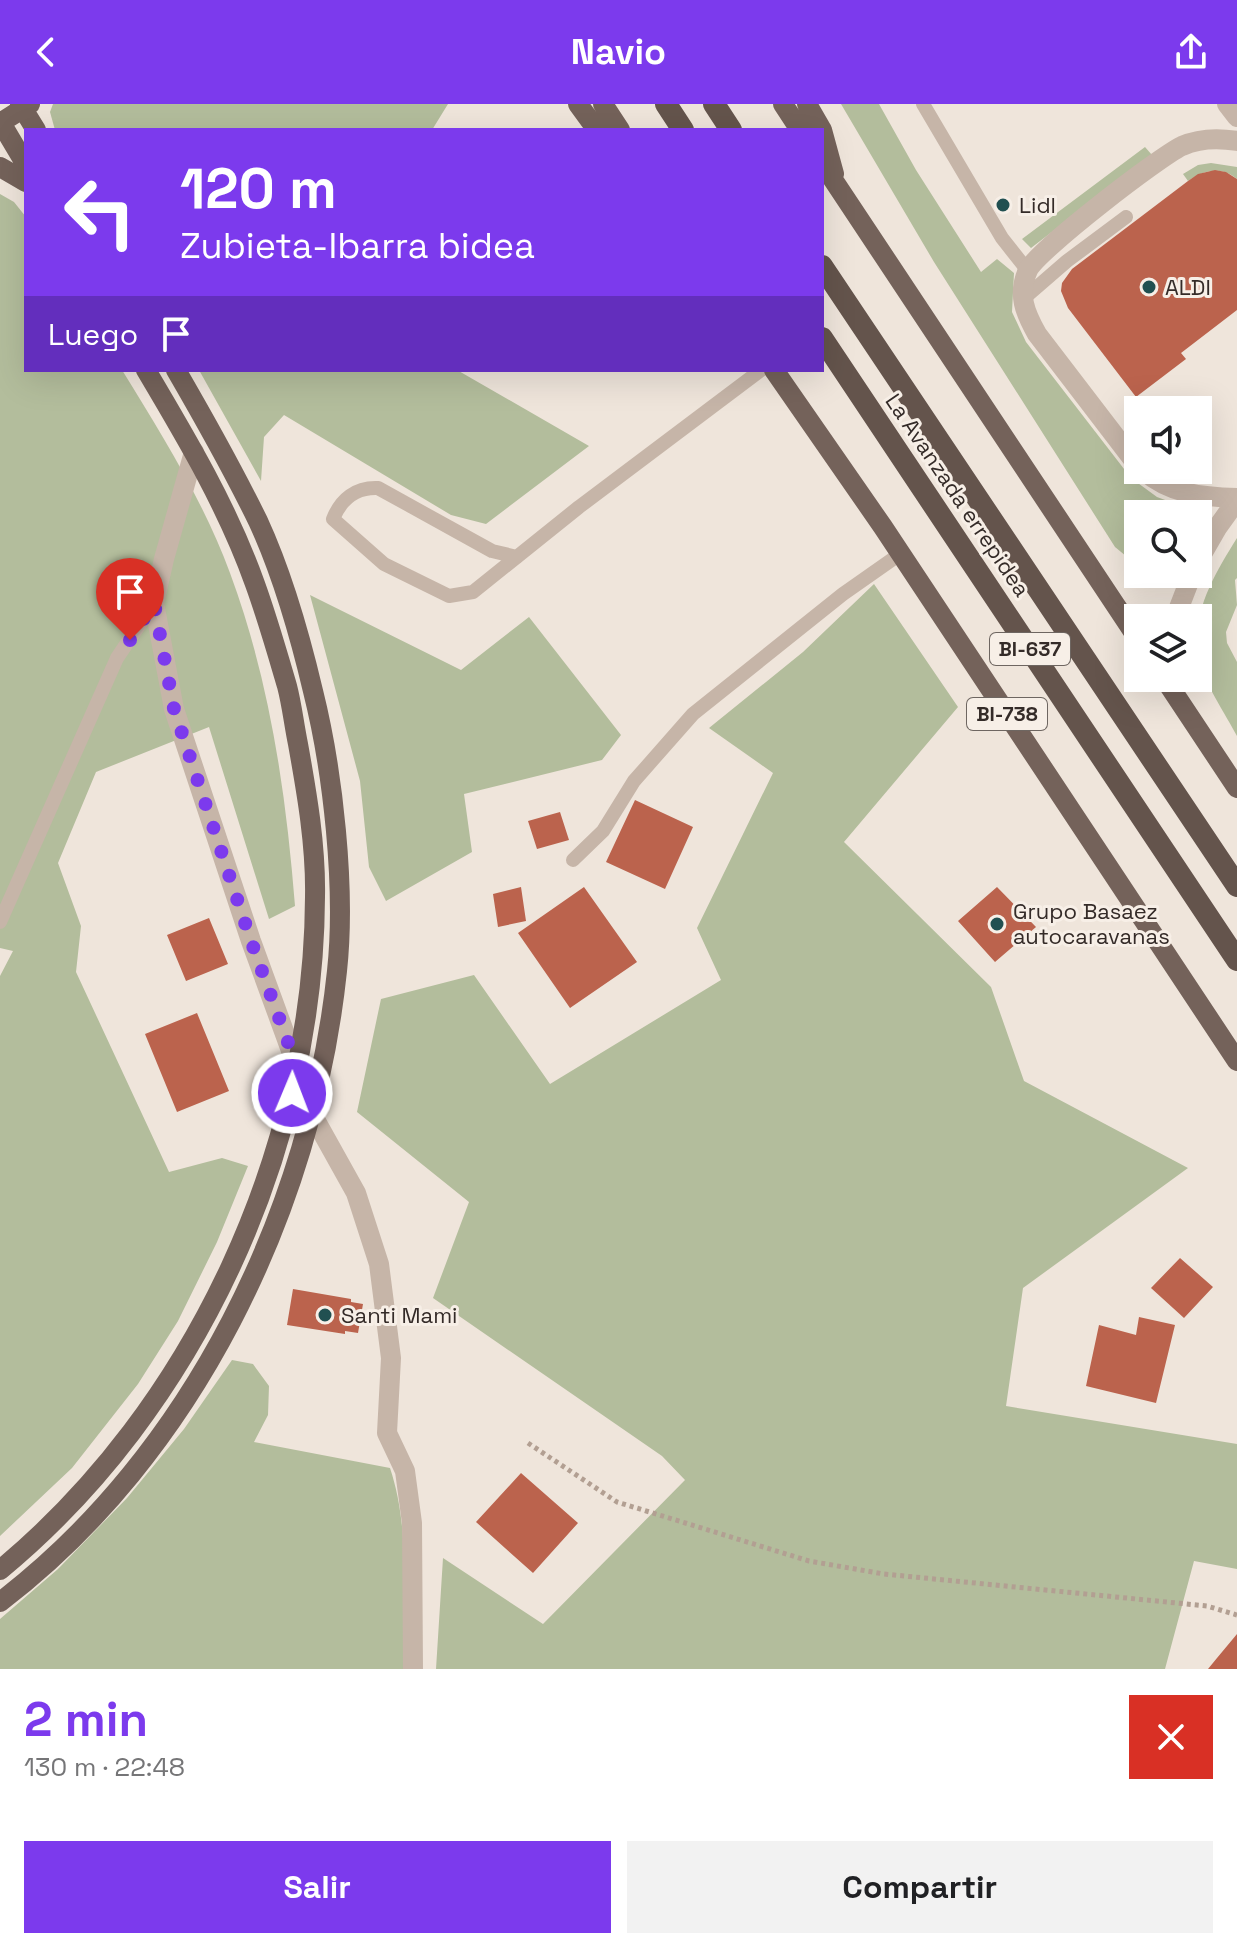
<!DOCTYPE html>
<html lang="es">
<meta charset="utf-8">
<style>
body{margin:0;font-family:"Space Grotesk",sans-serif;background:#f2f2f2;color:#202124;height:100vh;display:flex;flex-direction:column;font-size:30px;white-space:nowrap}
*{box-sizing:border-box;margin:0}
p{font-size:26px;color:#757577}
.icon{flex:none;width:44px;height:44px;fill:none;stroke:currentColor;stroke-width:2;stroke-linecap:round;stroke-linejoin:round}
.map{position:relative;height:1565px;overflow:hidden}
.sheet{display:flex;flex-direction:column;background:#fff;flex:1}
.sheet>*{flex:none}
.banner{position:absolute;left:24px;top:24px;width:800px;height:244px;border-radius:0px;box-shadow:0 8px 32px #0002;background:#7c3aed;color:#fff;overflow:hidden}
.fabs{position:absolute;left:1124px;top:292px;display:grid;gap:16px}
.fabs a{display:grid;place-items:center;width:88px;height:88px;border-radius:0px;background:#fff;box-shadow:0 8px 32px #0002;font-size:40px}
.pin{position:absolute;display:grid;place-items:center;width:68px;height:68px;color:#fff;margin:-82px -34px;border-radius:50% 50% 50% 0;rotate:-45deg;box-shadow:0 0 8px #0007}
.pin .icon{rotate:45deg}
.me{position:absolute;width:88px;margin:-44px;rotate:1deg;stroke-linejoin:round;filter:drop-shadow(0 0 6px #0008)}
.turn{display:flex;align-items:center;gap:28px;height:168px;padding:0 24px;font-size:36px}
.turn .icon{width:104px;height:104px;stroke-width:2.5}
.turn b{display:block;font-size:56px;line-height:68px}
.then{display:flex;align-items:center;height:76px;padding:0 24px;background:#0003;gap:16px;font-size:30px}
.round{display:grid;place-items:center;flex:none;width:84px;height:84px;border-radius:0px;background:#f2f2f2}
.summary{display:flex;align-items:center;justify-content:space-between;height:136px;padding:0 24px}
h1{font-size:48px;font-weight:800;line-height:60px;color:#7c3aed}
.primary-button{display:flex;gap:16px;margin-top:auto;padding:16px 24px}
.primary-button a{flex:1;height:92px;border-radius:0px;background:#7c3aed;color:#fff;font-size:32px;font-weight:800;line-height:92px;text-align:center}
.primary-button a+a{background:#f2f2f2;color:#202124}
header{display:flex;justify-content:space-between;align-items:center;height:104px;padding:0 24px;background:#7c3aed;color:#fff;font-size:36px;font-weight:800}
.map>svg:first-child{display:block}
</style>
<header><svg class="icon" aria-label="back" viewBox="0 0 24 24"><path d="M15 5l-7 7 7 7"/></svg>Navio<svg class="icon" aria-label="share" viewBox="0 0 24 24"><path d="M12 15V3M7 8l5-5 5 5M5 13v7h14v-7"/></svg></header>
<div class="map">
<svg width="1237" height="1565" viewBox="0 0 1237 1565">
<rect width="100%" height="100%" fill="#efe5db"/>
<path fill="#b3bd9c" d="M53,0H448L432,26H55L50,8Z
M841,0H879L916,66L981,168L997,155L1014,169L1012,208L1026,238L1131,374L1157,393L1184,403L1208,406L1210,415L1198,434V410H1138V462L1115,443L934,158Z
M1145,43L1152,51L1031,144L1022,135Z
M1211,59L1237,63V75C1221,62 1204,66 1188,77L1183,70L1198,61Z
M0,90L14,98L26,113V266H122C162,331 204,398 230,469C270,577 286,689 295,802L269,815L209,623L96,668L58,759L81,822L76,868L169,1068L222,1054L248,1062L217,1138L178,1217L138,1280L72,1364L0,1432V872L13,847L0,844Z
M199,266H457L589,342L486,420L451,411L284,311L264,333L261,377Z
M1237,434V474L1235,476L1237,501L1226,528L1227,539L1237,558V632C1227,613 1201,573 1198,554C1191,509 1214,471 1237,434Z
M874,480L958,603L844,738L991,883L1024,977L1188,1064L1023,1184L1006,1302L1237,1340V1465L1194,1457L1165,1565H436L443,1454L543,1520L685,1376L662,1352L433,1194L469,1098L357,1008L381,895L474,871L550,980L721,876L697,824L773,669L709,624L803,548Z
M310,491L461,566L529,513L621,631L602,656L464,690L472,748L386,797L369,763L360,677Z
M232,1256L253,1260L269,1282L268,1311L254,1338L390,1364C411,1427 403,1499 403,1565H0V1515L58,1465L127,1394L184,1325Z"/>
<path fill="#bb634d" d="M1215,66L1226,68L1237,75V206L1181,249L1186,255L1136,293L1068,204L1061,187L1062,179L1072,165L1188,77L1198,70Z
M635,696L693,723L665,785L606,758Z
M560,708L569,736L537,745L528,717Z
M521,783L526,817L498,823L493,790Z
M584,783L637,858L570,904L518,829Z
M997,783L1036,823L995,858L958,817Z
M209,814L228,860L186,877L167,831Z
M197,909L229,987L177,1008L145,930Z
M1180,1154L1213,1183L1184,1214L1151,1184Z
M293,1185L351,1195V1198L363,1200L358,1229L345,1227V1230L287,1221Z
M1139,1213L1175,1221L1156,1299L1086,1282L1099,1221L1136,1231Z
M521,1369L578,1419L533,1469L476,1418Z
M1237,1530V1565H1208L1217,1554Z"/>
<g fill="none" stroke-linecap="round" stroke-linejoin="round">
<path stroke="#b29f92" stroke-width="5" stroke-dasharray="4 4" stroke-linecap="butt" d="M528,1339L617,1398L809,1457L884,1470L1207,1502L1237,1511"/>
<path stroke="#c6b5a8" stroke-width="14" d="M923,0L1002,134L1028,167
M1022,196L1067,157L1126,113
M517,453L492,447L378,384C356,383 341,395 333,415L384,460L449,492L473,488L579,403L761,266
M573,756L603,727L634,677L693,610L843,490L900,450
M0,818L117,554L154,499"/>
<path stroke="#c6b5a8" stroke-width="20" d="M1227,0L1237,13
M194,348L164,455L154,499L174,605L251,837L297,963
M1138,362L1037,230C1025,209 1017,190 1028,166C1038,146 1159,53 1182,42C1200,34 1219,34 1237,37
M1143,366C1170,390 1202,393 1237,394
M1198,457L1217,424L1237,396
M1175,514L1192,470
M312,1010L356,1089L379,1160L391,1254L387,1329L405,1367L412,1419L413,1565"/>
<path stroke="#74625a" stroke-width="20" d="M20,0L36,26
M578,0L597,26
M603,0L620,26
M783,0L800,26
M807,0L822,26
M0,17L26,61
M0,19L30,0
M822,26L834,70
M822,59L1138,535
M0,63L26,78
M774,266L883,423L1237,957
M1164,574L1237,684
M0,1466C195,1305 314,1045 315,793C316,742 307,690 298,640C294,621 292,601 287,582C277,548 267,513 255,480C228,404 187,335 146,266
M0,1498C193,1351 312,1105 337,867C346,784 333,667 313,587C300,532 282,469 258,417C233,366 205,316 176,266"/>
<path stroke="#64544c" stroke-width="22" d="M666,0L683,26
M714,0L731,26
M822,162L1237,782
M822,234L1237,856"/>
</g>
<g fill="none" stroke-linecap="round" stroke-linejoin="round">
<path stroke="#7c3aed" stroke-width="14" stroke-dasharray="0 25.2" d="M130,536L154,499L174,605L251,837L297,963L292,989"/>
</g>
<g fill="#215051" stroke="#f7efe7" stroke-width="3">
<circle cx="1003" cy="101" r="8"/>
<circle cx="1149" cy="183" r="8"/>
<circle cx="997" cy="820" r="8"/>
<circle cx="325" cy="1211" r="8"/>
</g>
<g text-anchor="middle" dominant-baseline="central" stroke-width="6" stroke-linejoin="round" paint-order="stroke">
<g fill="#f7efe7" stroke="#6e6661" stroke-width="2">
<rect x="990" y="529" width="80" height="32" rx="6"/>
<rect x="967" y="594" width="80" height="32" rx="6"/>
</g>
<g font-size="20" font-weight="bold" fill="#342b28">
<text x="1030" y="545">BI-637</text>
<text x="1007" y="610">BI-738</text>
</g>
<g font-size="22" fill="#342b28" stroke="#f7efe7" text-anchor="start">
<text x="1019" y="101">Lidl</text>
<text x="1165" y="183">ALDI</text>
<text x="1013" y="807">Grupo Basaez<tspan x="1013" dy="25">autocaravanas</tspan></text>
<text x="341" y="1211">Santi Mami</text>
</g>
<g font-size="22" fill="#342b28" stroke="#f7efe7">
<text transform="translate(958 391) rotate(56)">La Avanzada errepidea</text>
</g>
</g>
</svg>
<div class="fabs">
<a><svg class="icon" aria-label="sound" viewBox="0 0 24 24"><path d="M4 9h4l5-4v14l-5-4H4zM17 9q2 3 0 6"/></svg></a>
<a><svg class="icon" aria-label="search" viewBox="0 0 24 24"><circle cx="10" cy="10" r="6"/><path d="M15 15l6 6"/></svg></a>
<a><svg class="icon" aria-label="layers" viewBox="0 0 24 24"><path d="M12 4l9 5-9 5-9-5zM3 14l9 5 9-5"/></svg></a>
</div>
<div class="pin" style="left:130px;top:536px;background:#d93025"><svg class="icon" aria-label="arrive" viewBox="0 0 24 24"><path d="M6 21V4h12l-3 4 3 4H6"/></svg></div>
<svg class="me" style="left:292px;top:989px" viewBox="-20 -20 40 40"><circle r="17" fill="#7c3aed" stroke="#fff" stroke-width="3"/><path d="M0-11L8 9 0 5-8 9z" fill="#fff"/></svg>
<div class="banner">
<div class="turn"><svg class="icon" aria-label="left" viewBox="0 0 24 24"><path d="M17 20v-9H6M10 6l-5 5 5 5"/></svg><div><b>120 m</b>Zubieta-Ibarra bidea</div></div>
<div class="then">Luego<svg class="icon" aria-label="arrive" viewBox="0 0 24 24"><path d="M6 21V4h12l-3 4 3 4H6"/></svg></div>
</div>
</div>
<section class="sheet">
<div class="summary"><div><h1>2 min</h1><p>130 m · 22:48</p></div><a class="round" style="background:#d93025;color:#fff"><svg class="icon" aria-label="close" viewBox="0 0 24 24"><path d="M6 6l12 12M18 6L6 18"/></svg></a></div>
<div class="primary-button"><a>Salir</a><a>Compartir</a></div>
</section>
